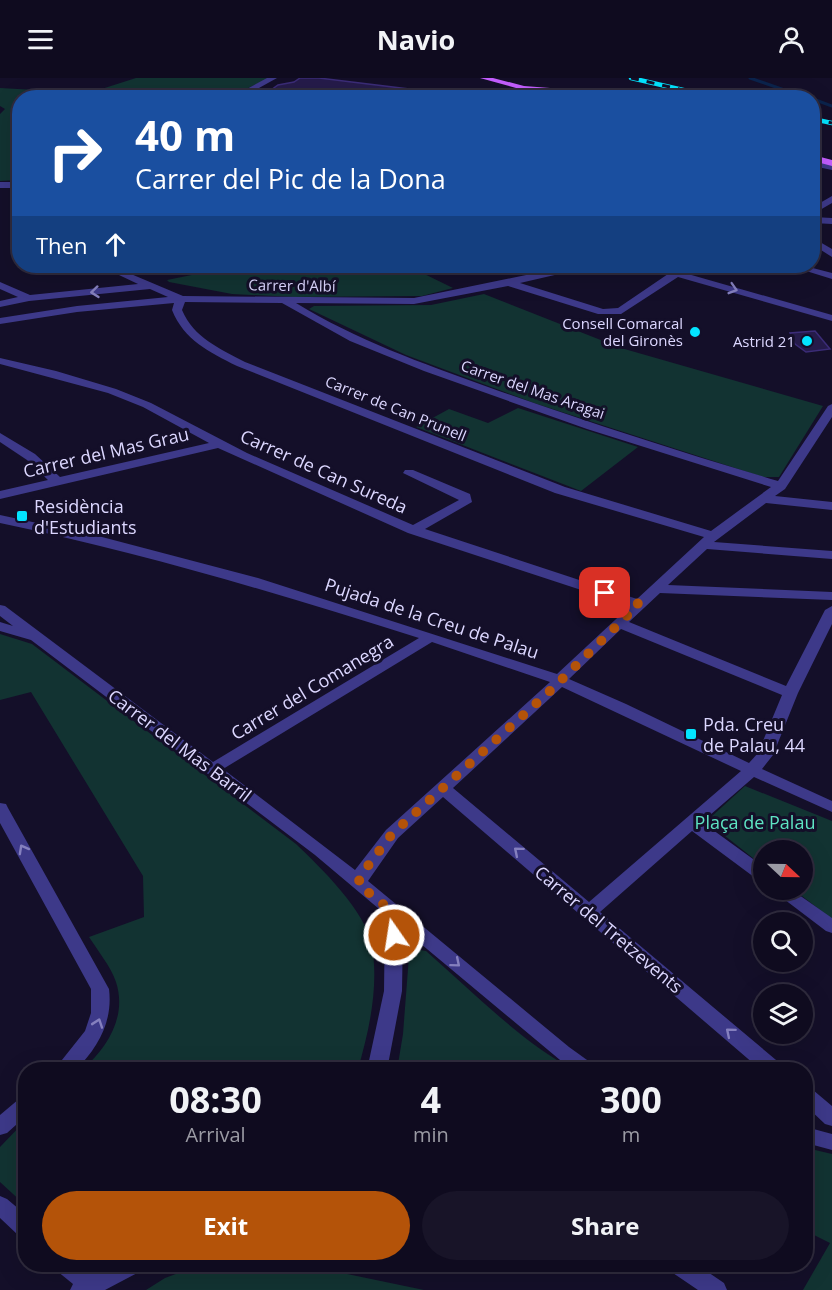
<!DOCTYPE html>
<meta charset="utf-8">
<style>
body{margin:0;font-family:"Open Sans",sans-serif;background:#181428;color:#f1f3f6;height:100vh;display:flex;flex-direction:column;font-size:22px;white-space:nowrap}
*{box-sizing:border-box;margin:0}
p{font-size:20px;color:#9b9ba4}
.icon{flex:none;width:33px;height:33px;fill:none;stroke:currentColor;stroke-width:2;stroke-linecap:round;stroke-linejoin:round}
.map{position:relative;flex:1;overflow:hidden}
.panel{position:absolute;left:18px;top:984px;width:795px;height:210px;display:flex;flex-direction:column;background:#0f0b1f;border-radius:24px;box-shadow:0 6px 24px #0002,0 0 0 2px #2f2b3d}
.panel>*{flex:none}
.guide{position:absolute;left:12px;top:12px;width:808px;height:183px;border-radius:24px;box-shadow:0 6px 24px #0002,0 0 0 2px #2f2b3d;background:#1a4fa0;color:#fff;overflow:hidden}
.needle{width:39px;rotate:112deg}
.tools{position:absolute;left:753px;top:762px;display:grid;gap:12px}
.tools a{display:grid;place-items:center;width:60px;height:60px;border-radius:50%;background:#0f0b1f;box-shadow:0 6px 24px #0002,0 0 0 2px #2f2b3d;font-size:30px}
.pin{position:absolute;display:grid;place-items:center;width:51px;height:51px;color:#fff;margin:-26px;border-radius:12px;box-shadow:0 3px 9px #0006}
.me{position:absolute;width:66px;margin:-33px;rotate:347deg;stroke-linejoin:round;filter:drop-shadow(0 0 4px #0008)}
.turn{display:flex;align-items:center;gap:21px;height:126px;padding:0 24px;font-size:27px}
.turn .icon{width:78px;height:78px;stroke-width:2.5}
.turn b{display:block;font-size:42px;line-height:51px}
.then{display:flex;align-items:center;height:57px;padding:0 24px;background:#0003;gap:12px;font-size:22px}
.eta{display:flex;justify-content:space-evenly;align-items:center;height:102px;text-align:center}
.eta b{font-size:36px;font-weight:700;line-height:42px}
.primary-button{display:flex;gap:12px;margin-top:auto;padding:12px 24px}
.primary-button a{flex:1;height:69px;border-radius:36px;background:#b45309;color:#fff;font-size:24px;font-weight:700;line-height:69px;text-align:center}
.primary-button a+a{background:#181428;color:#f1f3f6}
header{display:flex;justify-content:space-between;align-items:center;height:78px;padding:0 24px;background:#0f0b1f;font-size:27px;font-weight:700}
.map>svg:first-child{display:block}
</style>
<header><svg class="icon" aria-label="menu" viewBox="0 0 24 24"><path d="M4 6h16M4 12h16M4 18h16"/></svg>Navio<svg class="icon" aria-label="person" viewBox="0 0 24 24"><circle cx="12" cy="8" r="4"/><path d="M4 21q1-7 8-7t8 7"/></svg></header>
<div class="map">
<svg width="832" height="1212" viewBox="0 0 832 1212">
<rect width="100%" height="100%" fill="#140f29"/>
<path fill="#123332" d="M136,0H269L230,19L20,20L19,102L0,103V36L5,31L0,28V10L89,15Z
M236,188H408L453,210L422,218L294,219L232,216L169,204L167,202Z
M484,216L621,270L823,328L779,399H763L534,325L406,277L309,231L314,228L431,227Z
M518,330L638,369L581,413L416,349L449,331L488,345Z
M0,556L32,566L296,766C321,790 366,833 372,868C379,909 369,953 358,991H83C108,969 127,938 116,904C111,889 98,873 89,859L144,839L143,798L31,614L0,622Z
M745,708L832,743V841L794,812H802V772H764L763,788L710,746L711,739Z
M414,871L426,873C472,913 518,961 572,991L397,992L403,956L409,878Z
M25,1043V1127L0,1104V1069Z
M815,1072L832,1076V1212H803L830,1165L806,1153V1096Z
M200,1187H304L424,1212H146L165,1200Z"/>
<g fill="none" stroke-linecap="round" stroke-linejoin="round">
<path stroke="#0b234c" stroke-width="3" d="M750,0L807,20
M813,21L832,28"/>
</g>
<path fill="#251b4a" stroke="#3b2c77" stroke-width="1.5" d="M300,0H319L417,12L416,20H260L278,7L294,4Z
M815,253L830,271L806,274L795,266L790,255Z"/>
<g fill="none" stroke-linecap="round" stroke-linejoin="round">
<path fill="#3d3989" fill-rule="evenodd" d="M267,0H277L241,20H230Z
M813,82L832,86V92L813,88Z
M0,104H20V110H0Z
M832,118V125L813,136V129Z
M813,139L832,140V146L813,145Z
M813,160L832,171V179L813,167Z
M100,188H112L183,218L414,220L570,188H586L585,190L520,205L603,231L618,230L668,196L646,188H660L832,237V243L678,199L621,236H598L508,208L414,226L296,225C356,262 422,285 488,309C584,343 680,374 778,403L828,328L832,326V339L785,411L775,418L832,424V432L766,425L714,464L832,473V481L707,471L668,507L832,514V522L660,515L629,544L786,608L825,532L832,528V546L798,615L773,677L762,691L832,723V734L754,699L702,744L764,789V804L758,802L692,753L600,834L782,987L784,992H761L443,719L398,760L368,803L569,969L594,987L596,992H572L403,851L402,913L387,992H367L384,913L385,836L315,777L31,562L0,553V544L13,548L0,538V527L5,528L213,684L419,560C280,516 143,475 0,445V437L102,459L258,500L557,596L630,528L408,455L218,370L0,421V413L48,402L27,382L0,364V355L35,376L60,399L209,365L143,329L108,315L0,286V280L56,293L116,311L151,325L247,375L413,447L459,422L403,395L405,392H413L470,416L472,424L425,451L637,521L704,459L555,415L237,288C209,274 184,262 172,232L174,225L77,234L0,246V240L77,228L168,219L150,211L29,223L0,229V223L18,219L0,211V204L30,217L138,206ZM185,224L282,225L350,263L424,293L587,351L771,409L711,453L565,409L245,284C219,270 194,260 182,232ZM621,551L782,617L758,675L749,685L626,626L569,601ZM432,564L550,604L386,752L355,792L223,691ZM562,609L741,693L589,824L453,710Z
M790,188H805L832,195V201Z
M0,725L6,726L8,730L109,911C113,944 98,969 76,992H54L85,953L91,935V911L0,745Z
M772,812H792L832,840V855L826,853Z
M806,1009L813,1012L832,1028V1048L825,1046L806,1028Z
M26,1018V1038L7,1055L0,1057V1037L19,1021Z
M806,1049L832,1056V1072L806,1065Z
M0,1118L7,1121L26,1137V1160L18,1157L0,1140Z
M54,1186H81L92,1196L111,1186H144L141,1193L105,1212H70L73,1206L57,1193Z
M667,1186H696L724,1205L727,1212H698L670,1193Z"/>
<path fill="#c45eff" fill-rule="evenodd" d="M480,0H493L524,8L602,14L633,20H603L538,13L534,15Z
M813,77L832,82V88L813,83Z"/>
<defs>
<path id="rail" d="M631,0L718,20
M813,41L832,45"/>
</defs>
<use href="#rail" stroke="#03e4ff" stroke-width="4.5"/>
<use href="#rail" stroke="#140f29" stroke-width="3" stroke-dasharray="8" stroke-linecap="butt"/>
</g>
<defs><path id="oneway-chevron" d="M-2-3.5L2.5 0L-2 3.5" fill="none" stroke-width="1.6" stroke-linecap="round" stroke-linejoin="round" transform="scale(1.5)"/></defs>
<g stroke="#8580be">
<use href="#oneway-chevron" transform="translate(733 211) rotate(17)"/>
<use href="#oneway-chevron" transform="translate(95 214) rotate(174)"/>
<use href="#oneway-chevron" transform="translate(23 771) rotate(-119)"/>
<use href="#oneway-chevron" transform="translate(518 773) rotate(-140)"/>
<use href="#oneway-chevron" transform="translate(456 885) rotate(40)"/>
<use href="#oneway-chevron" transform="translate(98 945) rotate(-71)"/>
<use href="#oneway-chevron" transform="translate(730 954) rotate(-140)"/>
</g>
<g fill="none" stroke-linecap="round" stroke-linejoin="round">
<path stroke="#b45309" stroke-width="10" stroke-dasharray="0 18" d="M394,857V835L358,806L361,797L392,756L551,612L639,526L605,515"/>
</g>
<g fill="#03e4ff" stroke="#140f29" stroke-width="2">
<circle cx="695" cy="254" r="6"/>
<circle cx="807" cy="263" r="6"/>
<rect x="16" y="432" width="12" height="12" rx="3"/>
<rect x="685" y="650" width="12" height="12" rx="3"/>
</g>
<g text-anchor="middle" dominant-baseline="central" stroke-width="6" stroke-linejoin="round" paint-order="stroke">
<g font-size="15" fill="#dcd7ff" stroke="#140f29">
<text transform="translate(292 207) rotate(1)">Carrer d'Albí</text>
<text transform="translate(533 311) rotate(19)">Carrer del Mas Aragai</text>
<text transform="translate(396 330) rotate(22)">Carrer de Can Prunell</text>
</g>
<g font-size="15" fill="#dcd7ff" stroke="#140f29" text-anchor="end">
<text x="683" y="245">Consell Comarcal<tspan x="683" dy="17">del Gironès</tspan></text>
<text x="795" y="263">Astrid 21</text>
</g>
<g font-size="18" fill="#dcd7ff" stroke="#140f29">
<text transform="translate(106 374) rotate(-13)">Carrer del Mas Grau</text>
<text transform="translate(324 393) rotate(24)">Carrer de Can Sureda</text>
<text transform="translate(432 540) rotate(18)">Pujada de la Creu de Palau</text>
<text transform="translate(312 609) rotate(-31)">Carrer del Comanegra</text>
<text transform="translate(180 667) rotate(37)">Carrer del Mas Barril</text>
<text transform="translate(609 851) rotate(40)">Carrer del Tretzevents</text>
</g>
<g font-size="18" fill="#dcd7ff" stroke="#140f29" text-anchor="start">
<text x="34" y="428">Residència<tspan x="34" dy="21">d'Estudiants</tspan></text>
<text x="703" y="646">Pda. Creu<tspan x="703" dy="21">de Palau, 44</tspan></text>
</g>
<g font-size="18" fill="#5ee4c3" stroke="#140f29">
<text x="755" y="744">Plaça de Palau</text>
</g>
</g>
</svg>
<div class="tools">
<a><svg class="needle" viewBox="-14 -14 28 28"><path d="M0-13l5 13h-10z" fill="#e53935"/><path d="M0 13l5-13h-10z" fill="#9b9ba4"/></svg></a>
<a><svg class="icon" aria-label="search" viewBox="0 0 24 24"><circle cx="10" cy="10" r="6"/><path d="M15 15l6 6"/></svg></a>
<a><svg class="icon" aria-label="layers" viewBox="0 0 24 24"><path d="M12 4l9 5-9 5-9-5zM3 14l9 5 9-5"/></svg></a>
</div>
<div class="pin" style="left:605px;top:515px;background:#d93025"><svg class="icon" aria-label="arrive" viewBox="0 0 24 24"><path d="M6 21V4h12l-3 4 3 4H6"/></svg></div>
<svg class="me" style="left:394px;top:857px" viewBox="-20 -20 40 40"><circle r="17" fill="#b45309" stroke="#fff" stroke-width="3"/><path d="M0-11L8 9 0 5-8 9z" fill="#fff"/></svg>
<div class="guide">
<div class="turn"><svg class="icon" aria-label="right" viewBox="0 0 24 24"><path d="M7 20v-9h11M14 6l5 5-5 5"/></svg><div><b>40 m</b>Carrer del Pic de la Dona</div></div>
<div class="then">Then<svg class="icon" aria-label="ahead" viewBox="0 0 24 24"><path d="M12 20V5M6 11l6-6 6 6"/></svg></div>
</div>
<section class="panel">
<div class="eta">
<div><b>08:30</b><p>Arrival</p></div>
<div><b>4</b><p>min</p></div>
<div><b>300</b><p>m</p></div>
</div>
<div class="primary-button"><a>Exit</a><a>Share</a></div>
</section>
</div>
